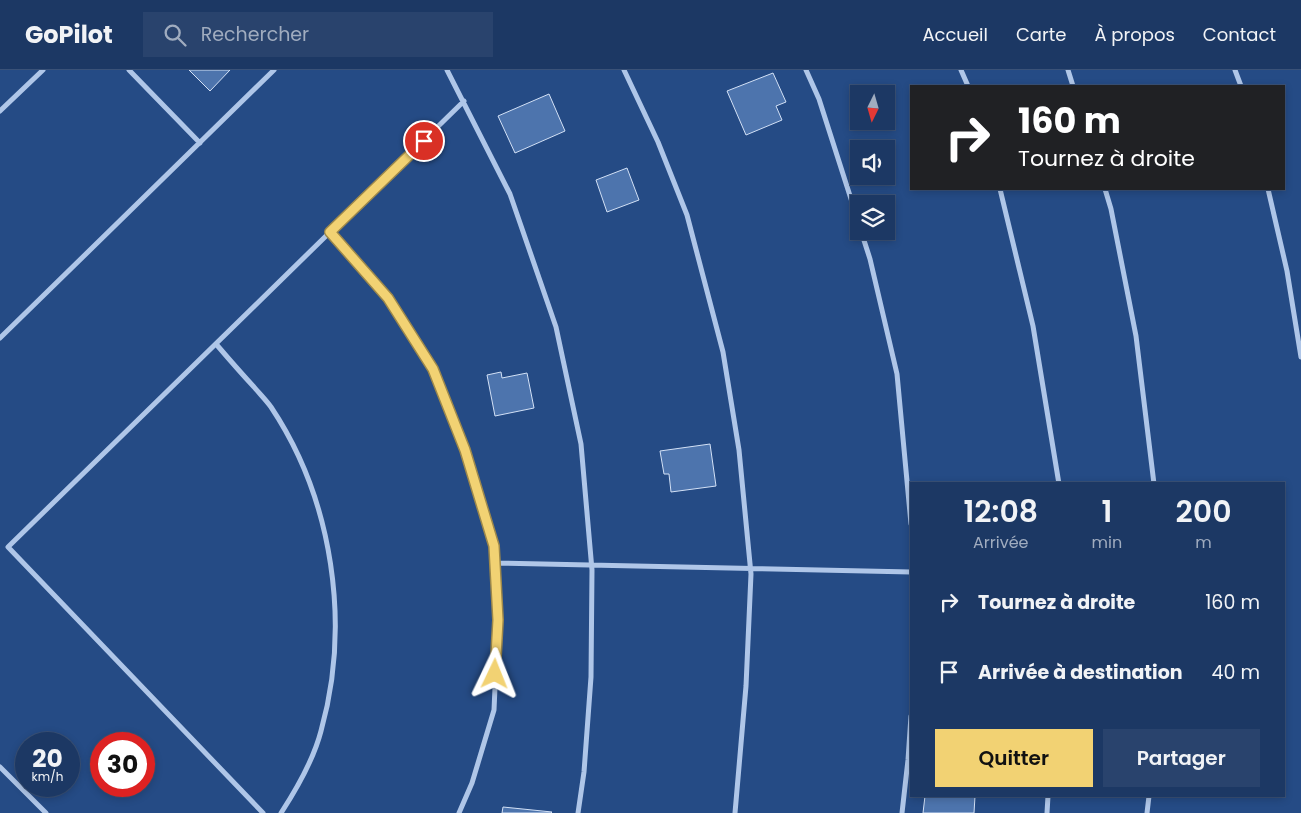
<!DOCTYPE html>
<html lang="fr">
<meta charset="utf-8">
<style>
body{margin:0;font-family:Poppins,sans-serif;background:#29436d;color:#f1f3f6;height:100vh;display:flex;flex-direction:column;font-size:19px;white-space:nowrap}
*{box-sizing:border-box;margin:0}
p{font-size:16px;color:#a0acbf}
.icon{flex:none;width:28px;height:28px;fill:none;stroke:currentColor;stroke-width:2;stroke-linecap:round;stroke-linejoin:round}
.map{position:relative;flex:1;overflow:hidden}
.panel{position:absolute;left:910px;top:412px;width:375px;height:315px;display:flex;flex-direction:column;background:#1c3864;border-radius:0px;box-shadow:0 2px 8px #0003,0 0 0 1px #3a5278}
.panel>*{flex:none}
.top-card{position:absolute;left:910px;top:15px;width:375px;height:105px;border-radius:0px;box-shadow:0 2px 8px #0003,0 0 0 1px #3a5278;background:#202124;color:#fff;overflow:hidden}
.needle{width:32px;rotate:185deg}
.tools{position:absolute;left:850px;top:15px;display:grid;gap:10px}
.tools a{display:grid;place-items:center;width:45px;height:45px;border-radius:0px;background:#1c3864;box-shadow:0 2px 8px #0003,0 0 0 1px #3a5278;font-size:25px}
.speed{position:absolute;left:15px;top:662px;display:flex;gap:10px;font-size:25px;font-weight:700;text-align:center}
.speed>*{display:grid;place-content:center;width:65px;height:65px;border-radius:50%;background:#1c3864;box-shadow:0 2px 8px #0003,0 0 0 1px #3a5278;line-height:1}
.speed small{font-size:12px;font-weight:400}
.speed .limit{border:8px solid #d22;background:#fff;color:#111}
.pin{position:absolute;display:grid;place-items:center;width:42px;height:42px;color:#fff;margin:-21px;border:2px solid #fff;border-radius:50%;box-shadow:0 1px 5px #0007}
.me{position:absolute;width:55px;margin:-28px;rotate:2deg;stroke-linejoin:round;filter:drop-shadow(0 0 4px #0008)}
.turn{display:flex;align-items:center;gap:18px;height:105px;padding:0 25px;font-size:22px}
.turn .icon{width:65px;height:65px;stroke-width:2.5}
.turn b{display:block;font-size:35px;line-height:42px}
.eta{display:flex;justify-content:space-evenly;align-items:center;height:85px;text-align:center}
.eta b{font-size:30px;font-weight:600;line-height:35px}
.button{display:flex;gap:10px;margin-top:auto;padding:10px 25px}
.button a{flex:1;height:58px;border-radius:0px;background:#f2d273;color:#111;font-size:20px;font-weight:600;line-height:58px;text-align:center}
.button a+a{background:#29436d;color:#f1f3f6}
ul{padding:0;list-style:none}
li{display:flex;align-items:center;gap:15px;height:70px;padding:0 25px}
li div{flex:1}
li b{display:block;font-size:19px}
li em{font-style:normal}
header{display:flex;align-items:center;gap:30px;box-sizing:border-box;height:70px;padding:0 25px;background:#1c3864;border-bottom:1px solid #3a5278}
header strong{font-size:24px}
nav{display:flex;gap:28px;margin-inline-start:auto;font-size:18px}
.search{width:350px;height:45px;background:#29436d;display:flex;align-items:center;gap:12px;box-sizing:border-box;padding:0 18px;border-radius:0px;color:#a0acbf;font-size:19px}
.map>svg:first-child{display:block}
</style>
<header>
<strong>GoPilot</strong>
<div class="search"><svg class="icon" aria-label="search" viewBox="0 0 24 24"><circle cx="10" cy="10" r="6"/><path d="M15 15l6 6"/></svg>Rechercher</div>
<nav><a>Accueil</a><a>Carte</a><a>À propos</a><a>Contact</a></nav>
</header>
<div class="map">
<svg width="1301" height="743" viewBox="0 0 1301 743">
<rect width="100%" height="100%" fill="#254b85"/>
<path fill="#4d74ad" stroke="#d3e1f6" d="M189,0H230L210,21Z
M773,3L786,32L776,36L782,50L746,65L727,21Z
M549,24L565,61L515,83L498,46Z
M627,98L639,130L607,142L596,110Z
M501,302L502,308L527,303L534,338L495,346L487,305Z
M710,374L716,416L671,422L669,404H664L660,381Z
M925,726H975L974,743H923Z
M503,737L552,742L551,743H502Z"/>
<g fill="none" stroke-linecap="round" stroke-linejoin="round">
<path stroke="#afc6e8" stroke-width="5" d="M129,0L200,73
M447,0L510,124L556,257L581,374L592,500L591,607L584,702L578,743
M624,0L658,72L687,145L723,282L739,380L751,504L746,616L735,743
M806,0L819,29L859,154
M961,0L968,16
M1068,0L1073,16
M1235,0L1241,16
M0,41L43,0
M1000,119L1033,256L1059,414
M1105,119L1111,139L1136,266L1154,414
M1268,119L1287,201L1301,287
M861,161L870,189L897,304L911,454
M330,162L388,228L433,299L465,380L494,475L498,550L494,640L472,713L459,743
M0,268L274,0
M216,274C228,288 241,303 254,317C259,323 266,330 271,337C333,430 351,554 321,661C314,688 296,720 281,743
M495,493L911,502
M0,697L46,743
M263,743L8,477L464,31
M902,743L908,690L911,646
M1047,743L1048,726
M1147,743L1149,726"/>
</g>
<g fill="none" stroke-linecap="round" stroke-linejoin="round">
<defs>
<path id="route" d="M424,71L330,162L388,228L433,299L465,380L494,476L498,550L495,604"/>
</defs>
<use href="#route" stroke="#9d884b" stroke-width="12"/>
<use href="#route" stroke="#f2d273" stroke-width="9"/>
</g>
</svg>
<div class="tools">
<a><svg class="needle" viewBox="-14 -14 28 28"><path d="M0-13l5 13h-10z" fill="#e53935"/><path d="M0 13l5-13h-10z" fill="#a0acbf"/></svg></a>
<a><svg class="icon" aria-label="sound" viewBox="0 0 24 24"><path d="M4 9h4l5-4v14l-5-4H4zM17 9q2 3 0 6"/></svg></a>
<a><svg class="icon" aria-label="layers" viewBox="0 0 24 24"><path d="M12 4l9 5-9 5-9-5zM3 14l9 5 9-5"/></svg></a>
</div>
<div class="speed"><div>20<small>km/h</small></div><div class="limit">30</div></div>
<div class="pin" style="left:424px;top:71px;background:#d93025"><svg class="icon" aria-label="arrive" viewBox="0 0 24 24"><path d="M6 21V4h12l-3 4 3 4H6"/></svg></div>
<svg class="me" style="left:495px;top:604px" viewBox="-20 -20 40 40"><path d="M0-17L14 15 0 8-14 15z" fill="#f2d273" stroke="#fff" stroke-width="4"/></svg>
<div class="top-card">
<div class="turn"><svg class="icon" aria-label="right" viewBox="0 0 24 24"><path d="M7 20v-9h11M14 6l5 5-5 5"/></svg><div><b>160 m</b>Tournez à droite</div></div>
</div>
<section class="panel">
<div class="eta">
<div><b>12:08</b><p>Arrivée</p></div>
<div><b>1</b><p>min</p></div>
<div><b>200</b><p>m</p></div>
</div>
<ul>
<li><svg class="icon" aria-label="right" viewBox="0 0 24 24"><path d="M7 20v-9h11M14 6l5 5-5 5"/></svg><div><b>Tournez à droite</b></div><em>160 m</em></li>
<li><svg class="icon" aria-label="arrive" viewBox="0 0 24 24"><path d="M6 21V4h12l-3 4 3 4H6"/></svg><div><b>Arrivée à destination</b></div><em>40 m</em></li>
</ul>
<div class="button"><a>Quitter</a><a>Partager</a></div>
</section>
</div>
